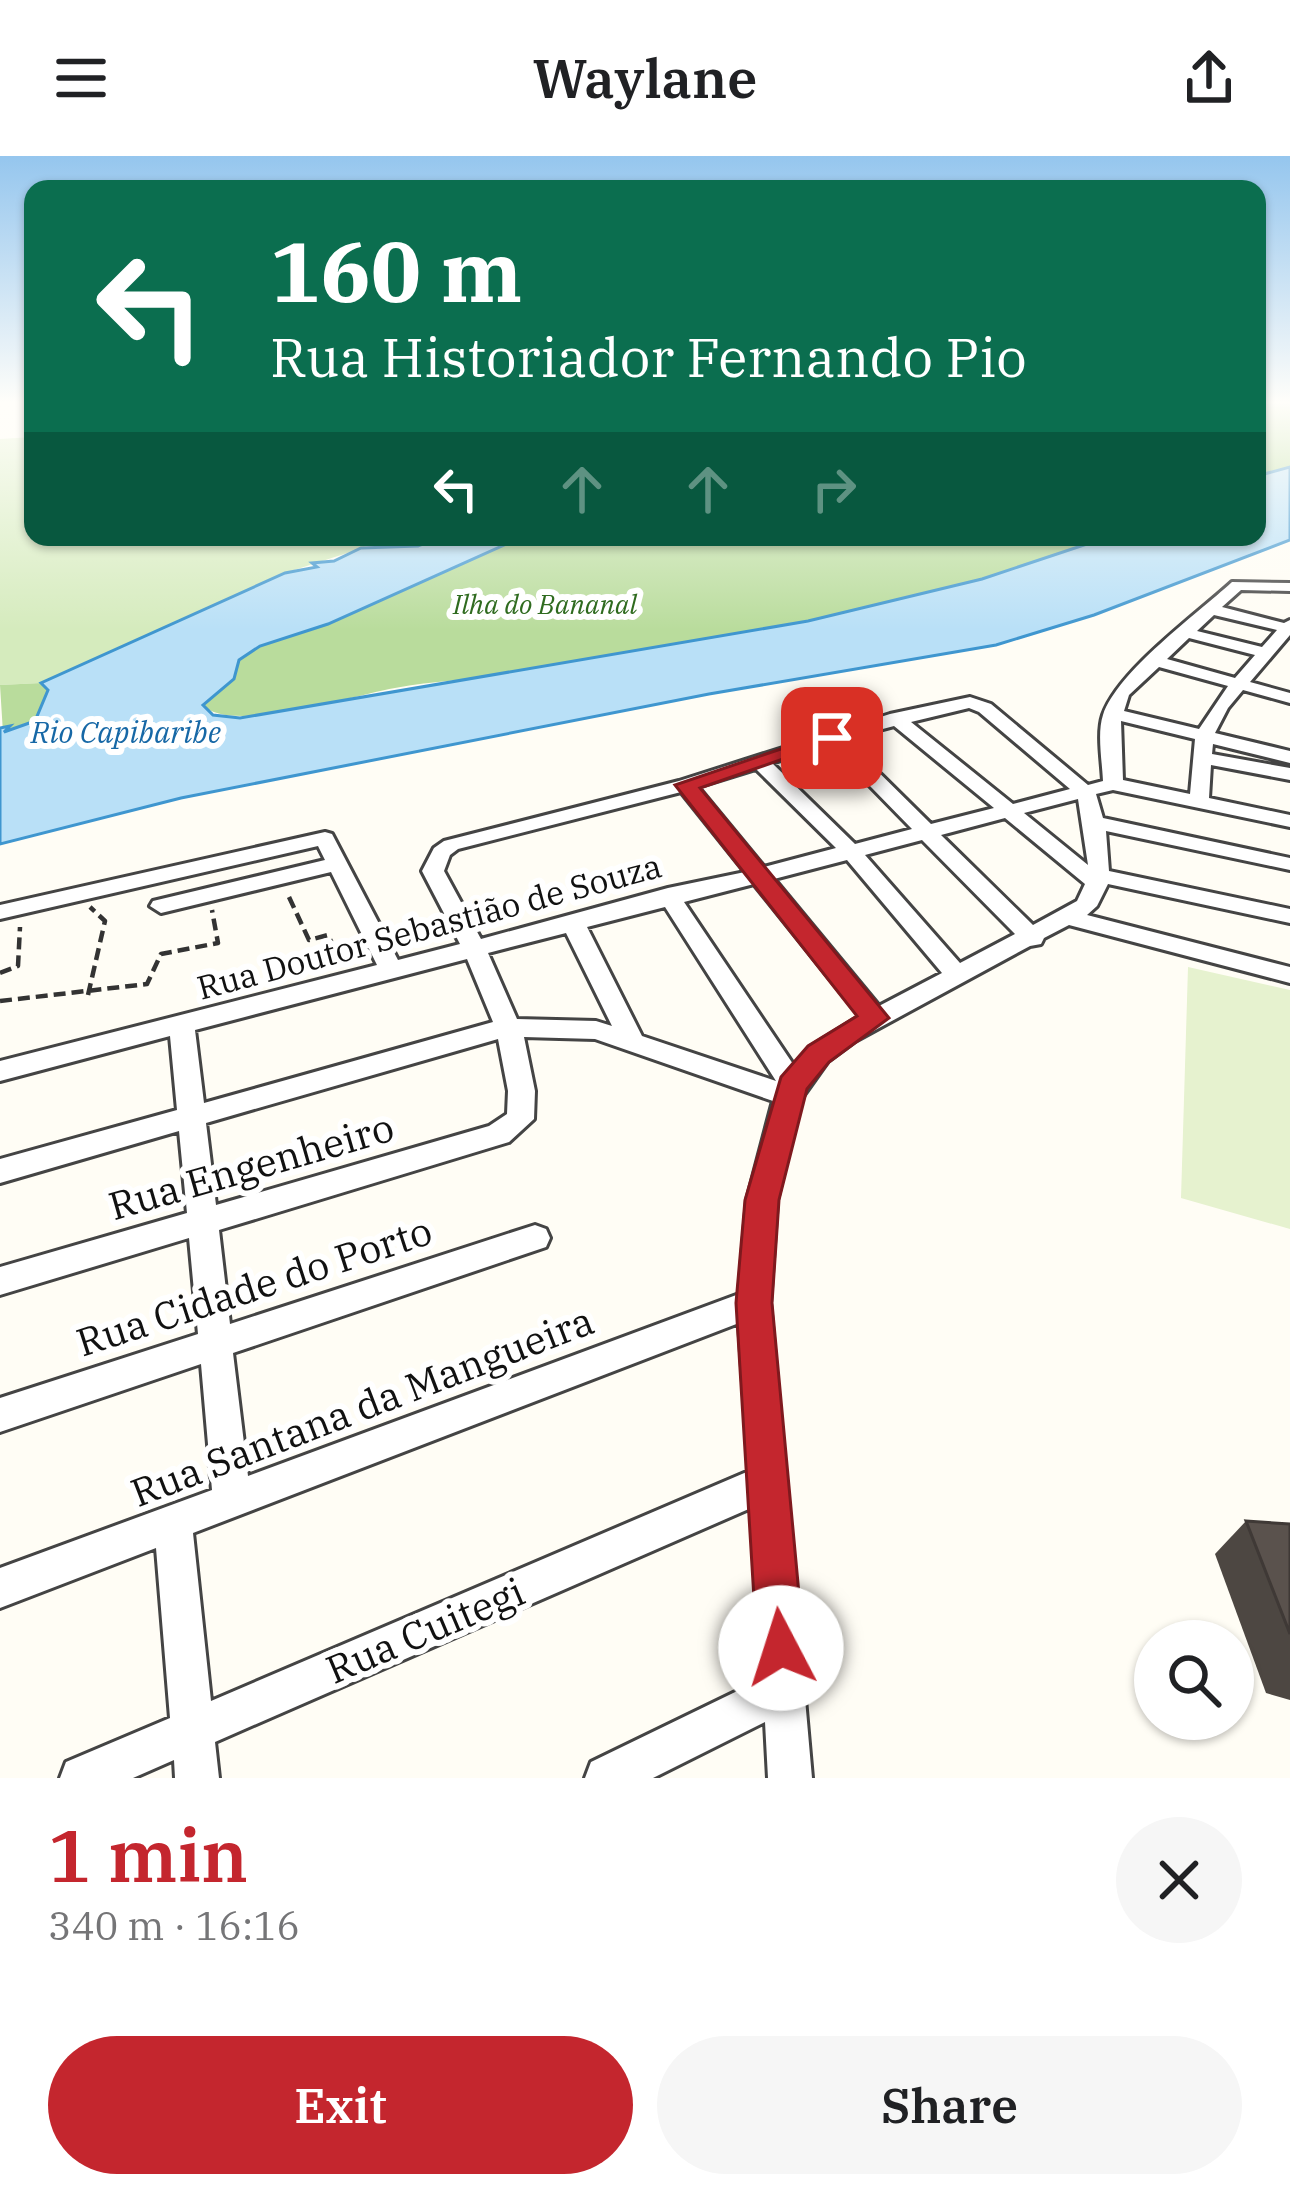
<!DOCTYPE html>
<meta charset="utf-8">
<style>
body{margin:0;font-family:"IBM Plex Serif",serif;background:#f6f6f6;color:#202124;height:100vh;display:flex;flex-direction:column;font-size:45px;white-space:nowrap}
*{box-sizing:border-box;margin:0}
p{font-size:39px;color:#757577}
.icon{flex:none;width:66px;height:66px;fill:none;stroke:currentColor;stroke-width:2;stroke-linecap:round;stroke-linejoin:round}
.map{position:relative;height:1622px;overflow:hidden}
.sheet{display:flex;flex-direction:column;background:#fff;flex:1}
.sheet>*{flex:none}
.top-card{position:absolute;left:24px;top:24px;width:1242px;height:366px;border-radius:24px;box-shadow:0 3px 9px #0004;background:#0b6e4f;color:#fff;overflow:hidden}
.tools{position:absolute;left:1134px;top:1464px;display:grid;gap:24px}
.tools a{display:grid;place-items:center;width:120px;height:120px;border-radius:50%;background:#fff;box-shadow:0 3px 9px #0004;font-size:60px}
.pin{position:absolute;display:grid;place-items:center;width:102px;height:102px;color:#fff;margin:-51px;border-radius:24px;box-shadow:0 6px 18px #0006}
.me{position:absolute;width:132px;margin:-66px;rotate:355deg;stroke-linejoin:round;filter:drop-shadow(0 0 9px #0008)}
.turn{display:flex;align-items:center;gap:42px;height:252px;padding:0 48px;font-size:54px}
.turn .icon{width:156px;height:156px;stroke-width:2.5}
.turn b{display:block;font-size:84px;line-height:102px}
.lanes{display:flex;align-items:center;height:114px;padding:0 48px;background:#0003;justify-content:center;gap:60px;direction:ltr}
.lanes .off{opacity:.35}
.round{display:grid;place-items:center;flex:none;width:126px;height:126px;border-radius:63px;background:#f6f6f6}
.overview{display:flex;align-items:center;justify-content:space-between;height:204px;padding:0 48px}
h1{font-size:72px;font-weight:600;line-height:90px;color:#c4262e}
.primary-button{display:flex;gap:24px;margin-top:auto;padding:24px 48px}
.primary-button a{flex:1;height:138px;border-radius:72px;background:#c4262e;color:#fff;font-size:48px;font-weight:600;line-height:138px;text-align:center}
.primary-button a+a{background:#f6f6f6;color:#202124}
header{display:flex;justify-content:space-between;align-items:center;height:156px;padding:0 48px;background:#fff;font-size:54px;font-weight:600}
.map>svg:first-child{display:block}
</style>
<header><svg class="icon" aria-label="menu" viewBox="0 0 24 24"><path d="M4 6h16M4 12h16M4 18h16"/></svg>Waylane<svg class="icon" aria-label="share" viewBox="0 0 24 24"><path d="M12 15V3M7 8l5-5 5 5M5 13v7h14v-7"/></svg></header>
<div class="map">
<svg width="1290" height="1622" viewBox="0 0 1290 1622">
<rect width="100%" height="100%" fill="#fffdf5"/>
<path fill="#d5ebbd" d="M33,281V381H342L366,391L285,417L41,527L0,529V283Z"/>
<path fill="#b9dc9c" d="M1257,247H1290V311L1257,320Z
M522,381H1108C939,454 714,488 531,516C486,523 440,524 395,532C353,539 233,579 202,549L234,523L239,504L260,490L328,468Z
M41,527L48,534L35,565L3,577L0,529Z"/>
<path fill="#e6f2cf" d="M1188,811L1290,834V1073L1181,1042Z"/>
<path fill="#b9e0f7" stroke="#3f96cf" stroke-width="3" d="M1290,311V384L1094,459L996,489L709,538L181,642L0,688V572L10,570L4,576L35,565L48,534L41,527L285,417L317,411L312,407L334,405L361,392L418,390L440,381H522L328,468L260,490L239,504L234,523L203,549L213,559L240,562L808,465L982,423L1108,381H1257V320Z"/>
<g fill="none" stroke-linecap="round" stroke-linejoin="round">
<defs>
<path id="minor" d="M1232,426L1290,427V435L1241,434L1222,451L1284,467L1290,464V479L1250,526L1290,537V547L1243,534L1228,552L1215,577L1290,595V607L1213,588L1212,598L1290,612V624L1211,609L1209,642L1290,659V671L1113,634L1096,638L1103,662L1290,702V714L1106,675L1109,715L1290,753V767L1108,728L1097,750L1087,759L1290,811V827L1069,769L1044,782L1041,788L1030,790L855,885L828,905L801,943L777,1044L770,1147L812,1622H768L765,1566L653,1622H585L591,1606L762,1523L751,1352L215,1586L219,1622H175L174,1604L133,1622H60L66,1606L170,1562L156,1392L0,1452V1412L212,1334L201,1208L0,1276V1242L198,1178L189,1082L0,1139V1111L187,1057L179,975L0,1027V1003L177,954L170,880L0,925V905L377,809L331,716L161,757L150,750L153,745L325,704L318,690L0,763V749L325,676L332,678L398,804L460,788L422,715L434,692L444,685L679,625L890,558L970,541L991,548L1088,629L1103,625C1102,604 1097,577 1103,559C1118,515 1196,459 1232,426ZM1214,459L1277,474L1262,491L1197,475ZM1189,482L1255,499L1235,522L1167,503ZM1159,511L1228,530L1199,573L1124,555L1129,539ZM969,552L979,556L1070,633L1013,648L911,566ZM1121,565L1195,583L1190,638L1123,624ZM894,570L994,652L931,668L845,583ZM829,588L912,673L855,688L772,607ZM756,613L836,692L764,711L698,631ZM681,636L745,716L668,732L481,783L444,715L450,699L458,693ZM1078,643L1088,709L1024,657ZM1005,662L1085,728L1077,745L1033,769L941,679ZM922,684L1015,778L960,807L865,699ZM847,704L942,817L879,850L774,723ZM754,728L860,860L810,891L795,911L684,746ZM665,751L776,925L642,880L587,771ZM566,777L612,870L596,865L517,863L488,797ZM467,803L493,866L204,947L195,874ZM524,881L595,883L773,945L747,1044L739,1138L248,1320L233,1197L546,1091L550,1082L546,1073L535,1069L230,1168L219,1074L509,986L534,963L535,935ZM498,883L508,935L507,958L489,970L216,1049L206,967ZM739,1167L749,1315L211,1545L193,1377Z"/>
</defs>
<use href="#minor" stroke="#444" stroke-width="6"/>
<path stroke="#333" stroke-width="4.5" stroke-dasharray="12 6" stroke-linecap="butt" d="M289,741L309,784L328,779L341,806
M0,817L18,810L20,771
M88,839L105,765L90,751
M0,845L147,828L161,798L218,787L212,754"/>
<use href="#minor" fill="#fff" fill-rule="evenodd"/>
</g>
<path fill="#4d4742" d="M1246,1365L1290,1368V1544L1266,1537L1215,1398Z"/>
<path fill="#5a524d" stroke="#3f3936" stroke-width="3" d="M1246,1365L1290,1368V1478Z"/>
<linearGradient id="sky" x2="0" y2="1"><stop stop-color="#95c6ee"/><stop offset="0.52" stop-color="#fffefa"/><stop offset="1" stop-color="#fffefa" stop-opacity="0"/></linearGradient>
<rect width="1290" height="474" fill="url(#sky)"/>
<path fill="#c4262e" stroke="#7f191e" stroke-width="3" d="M825,578L843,582L700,632L889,862L829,906L807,933L779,1044L772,1147L804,1492L797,1509L781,1516L764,1509L757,1492L736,1147L745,1044L781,921L808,890L857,860L675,629Z"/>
<g text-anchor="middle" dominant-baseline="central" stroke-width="12" stroke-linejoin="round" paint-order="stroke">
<g font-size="27" font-style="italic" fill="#2f6b1f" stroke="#fff">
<text x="545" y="447">Ilha do Bananal</text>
</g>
<g font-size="30" font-style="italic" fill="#1768a6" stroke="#fff">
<text x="126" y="575">Rio Capibaribe</text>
</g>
<g font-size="33" fill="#111" stroke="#fff">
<text transform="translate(429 770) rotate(-15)">Rua Doutor Sebastião de Souza</text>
</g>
<g font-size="39" fill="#111" stroke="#fff">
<text transform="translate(251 1010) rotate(-16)">Rua Engenheiro</text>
<text transform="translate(254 1130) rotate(-18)">Rua Cidade do Porto</text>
<text transform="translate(362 1250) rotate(-21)">Rua Santana da Mangueira</text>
<text transform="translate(425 1474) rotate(-23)">Rua Cuitegi</text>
</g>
</g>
</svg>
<div class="tools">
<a><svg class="icon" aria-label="search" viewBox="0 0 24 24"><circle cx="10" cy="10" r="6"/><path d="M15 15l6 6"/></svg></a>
</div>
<div class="pin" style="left:832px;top:582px;background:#d93025"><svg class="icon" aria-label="arrive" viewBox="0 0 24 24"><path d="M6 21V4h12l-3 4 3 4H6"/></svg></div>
<svg class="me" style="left:781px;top:1492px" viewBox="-20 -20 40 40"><circle r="19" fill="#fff"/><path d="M0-13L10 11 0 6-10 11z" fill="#c4262e"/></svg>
<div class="top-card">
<div class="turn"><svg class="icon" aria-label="left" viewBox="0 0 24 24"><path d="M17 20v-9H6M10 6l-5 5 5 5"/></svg><div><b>160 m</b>Rua Historiador Fernando Pio</div></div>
<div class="lanes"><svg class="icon" aria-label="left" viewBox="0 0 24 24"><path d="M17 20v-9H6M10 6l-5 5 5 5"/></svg><svg class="icon off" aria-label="ahead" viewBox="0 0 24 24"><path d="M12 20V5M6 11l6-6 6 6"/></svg><svg class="icon off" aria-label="ahead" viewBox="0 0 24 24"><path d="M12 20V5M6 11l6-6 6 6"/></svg><svg class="icon off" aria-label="right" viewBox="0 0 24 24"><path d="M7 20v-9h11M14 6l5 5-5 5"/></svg></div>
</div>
</div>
<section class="sheet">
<div class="overview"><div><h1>1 min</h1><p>340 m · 16:16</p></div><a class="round"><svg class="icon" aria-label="close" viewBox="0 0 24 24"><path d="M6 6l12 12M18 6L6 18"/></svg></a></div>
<div class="primary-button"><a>Exit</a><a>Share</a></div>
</section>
